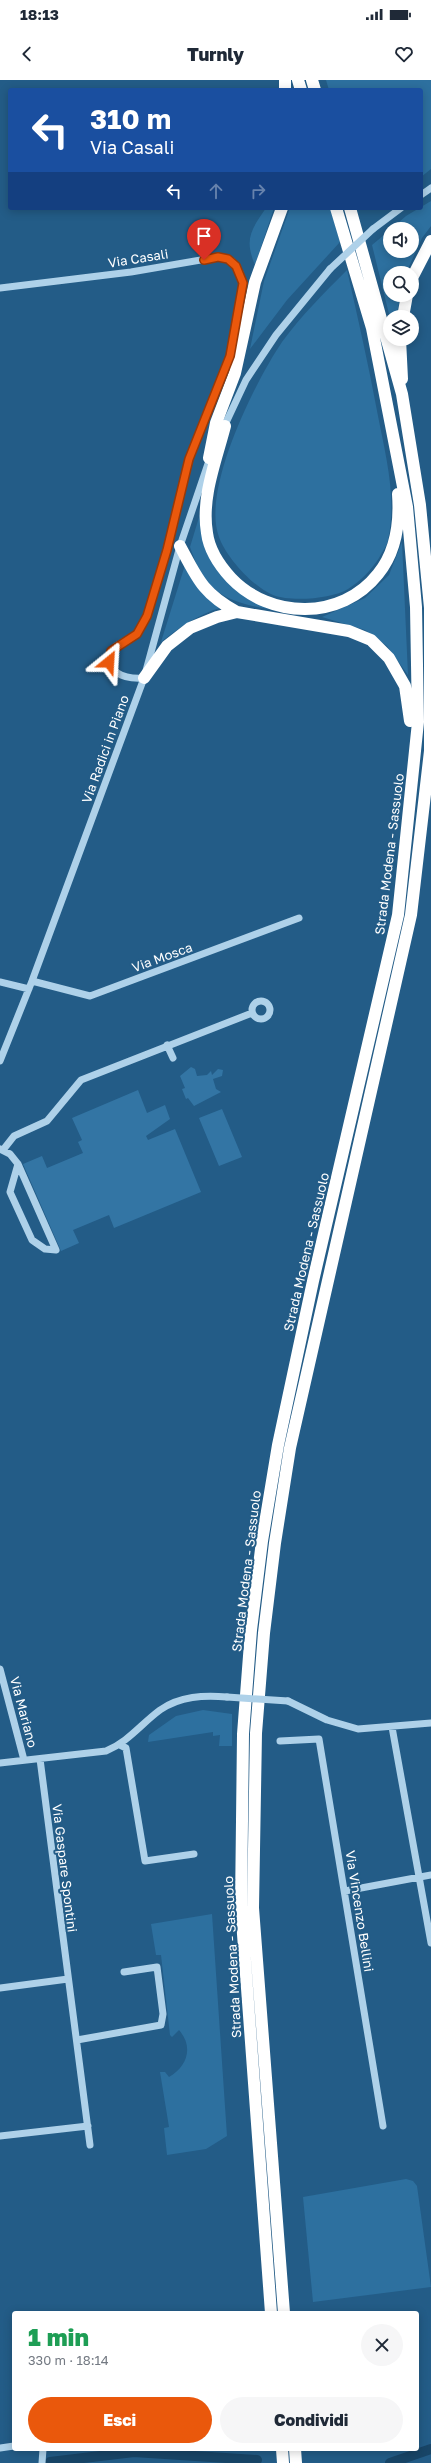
<!DOCTYPE html>
<html lang="it">
<meta charset="utf-8">
<style>
body{margin:0;font-family:"Golos Text",sans-serif;background:#f6f6f7;color:#1f2937;height:100vh;display:flex;flex-direction:column;font-size:15px;white-space:nowrap}
*{box-sizing:border-box;margin:0}
p{font-size:13px;color:#747a83}
.icon{flex:none;width:22px;height:22px;fill:none;stroke:currentColor;stroke-width:2;stroke-linecap:round;stroke-linejoin:round}
.map{position:relative;flex:1;overflow:hidden}
.panel{position:absolute;left:12px;top:2231px;width:407px;height:140px;display:flex;flex-direction:column;background:#fff;border-radius:4px;box-shadow:0 2px 10px #0003}
.panel>*{flex:none}
.hud{position:absolute;left:8px;top:8px;width:415px;height:122px;border-radius:4px;box-shadow:0 2px 10px #0003;background:#1a4fa0;color:#fff;overflow:hidden}
.controls{position:absolute;left:383px;top:142px;display:grid;gap:8px}
.controls a{display:grid;place-items:center;width:36px;height:36px;border-radius:50%;background:#fff;box-shadow:0 2px 10px #0003;font-size:20px}
.pin{position:absolute;display:grid;place-items:center;width:34px;height:34px;color:#fff;margin:-41px -17px;border-radius:50% 50% 50% 0;rotate:-45deg;box-shadow:0 0 4px #0007}
.pin .icon{rotate:45deg}
.me{position:absolute;width:44px;margin:-22px;rotate:27deg;stroke-linejoin:round;filter:drop-shadow(0 0 3px #0008)}
.turn{display:flex;align-items:center;gap:14px;height:84px;padding:0 16px;font-size:18px}
.turn .icon{width:52px;height:52px;stroke-width:2.5}
.turn b{display:block;font-size:28px;line-height:34px}
.lanes{display:flex;align-items:center;height:38px;padding:0 16px;background:#0003;justify-content:center;gap:20px;direction:ltr}
.lanes .off{opacity:.35}
.round{display:grid;place-items:center;flex:none;width:42px;height:42px;border-radius:21px;background:#f6f6f7}
.head{display:flex;align-items:center;justify-content:space-between;height:68px;padding:0 16px}
h1{font-size:24px;font-weight:800;line-height:30px;color:#1e9e55}
.action{display:flex;gap:8px;margin-top:auto;padding:8px 16px}
.action a{flex:1;height:46px;border-radius:24px;background:#ea580c;color:#fff;font-size:16px;font-weight:800;line-height:46px;text-align:center}
.action a+a{background:#f6f6f7;color:#1f2937}
.status{display:flex;justify-content:space-between;align-items:center;height:28px;padding:0 20px;background:#fff;direction:ltr}
.status svg{height:11px;fill:currentColor}
header{display:flex;justify-content:space-between;align-items:center;height:52px;padding:0 16px;background:#fff;font-size:18px;font-weight:800}
.map>svg:first-child{display:block}
</style>
<div class="status"><b>18:13</b><svg viewBox="0 0 49 12"><path d="M0 12V9h3v3zM5 12V6h3v6zM10 12V3h3v9zM15 12V0h3v12zM26 1h20v11H26zM47 4h2v5h-2z"/></svg></div>
<header><svg class="icon" aria-label="back" viewBox="0 0 24 24"><path d="M15 5l-7 7 7 7"/></svg>Turnly<svg class="icon" aria-label="heart" viewBox="0 0 24 24"><path d="M12 20l-8-8c-3-5 5-10 8-4 3-6 11-1 8 4z"/></svg></header>
<div class="map">
<svg width="431" height="2383" viewBox="0 0 431 2383">
<rect width="100%" height="100%" fill="#235c87"/>
<path fill="#2d709f" d="M326,0H431V89L421,97V10H329Z
M431,121V146L422,158L406,193H390V215H401L396,237L390,238L372,165L390,150V171H412V149H391L406,136Z
M266,128H274L255,185C244,159 251,150 266,128Z
M290,128H330L340,162L287,220L250,269L264,201Z
M347,190C358,239 369,287 378,336C386,377 397,418 388,460C387,466 382,472 379,478C371,490 361,501 348,509C332,519 291,522 273,515C253,507 226,477 219,457C201,410 255,302 282,262C301,236 324,213 347,190Z
M200,434L214,481L278,530C250,527 215,520 200,492C196,484 193,475 190,467Z
M402,462L408,595L387,566L365,550L322,537L365,518L389,495Z
M185,485C194,504 203,516 220,528C197,535 180,547 161,562Z
M203,1630L232,1634V1666H219L220,1655L213,1656V1652L148,1662L149,1655L176,1636Z
M212,1834L227,2056L206,2069L167,2075L164,2048L169,2047L160,1992H165L169,1997C187,1987 194,1967 179,1950L172,1957L170,1955L161,1875H156L151,1844Z
M406,2099L413,2101L417,2106L431,2207L313,2222L303,2117Z"/>
<g fill="none" stroke-linecap="round" stroke-linejoin="round">
<path stroke="#184567" stroke-width="10" d="M50,2382L134,2372L257,2380
M390,2383L431,2369"/>
</g>
<path fill="#3375a4" d="M191,987L195,989L197,996L207,995L211,991L212,995L218,989L223,990L222,996L213,999L216,1009L221,1012L194,1026L188,1018L186,1019L182,1009L185,1008L180,996Z
M138,1010L147,1033L165,1025L170,1039L146,1056L148,1060L175,1049L201,1112L114,1148L109,1135L73,1150L79,1163L61,1171L23,1084L42,1076L47,1088L83,1073L78,1062L82,1060L72,1038Z
M222,1029L242,1077L219,1086L199,1038Z"/>
<g fill="none" stroke-linecap="round" stroke-linejoin="round">
<path stroke="#aed1e9" stroke-width="7" d="M421,115L431,108
M373,149L401,128
M0,208L131,192L218,177L232,181L240,193L243,203L230,276L189,379L167,470L147,536L137,554L116,566L108,576C110,596 128,599 144,598
M223,349L246,300L276,255L330,189
M32,901L90,916L299,838
M0,902L29,909
M252 930a9 9 0 1 1 18 0a9 9 0 1 1-18 0Z
M167,965L173,978
M0,981L32,901L144,598L180,466L211,375
M0,1069L10,1074L18,1084L56,1170L45,1169L32,1160L10,1112L18,1084
M3,1070L14,1056L47,1041L81,1000L252,933
M0,1589L24,1680
M288,1621L327,1640L358,1649L431,1643
M392,1647L431,1863
M280,1661L319,1659L383,2046
M120,1665L126,1668L145,1781L194,1774
M40,1679L90,2065
M0,1683L106,1671C128,1662 141,1644 160,1630C180,1616 204,1615 227,1617
M345,1811L431,1795
M0,1908L68,1899
M77,1960L161,1945L163,1934L157,1887L124,1892
M0,2056L88,2046
M0,2368L14,2366
M42,2383L43,2369"/>
<path stroke="#fff" stroke-width="12" d="M285,0V10
M298,0L301,10
M312,0L315,10
M412,198L431,161
M403,237L407,215
M400,259L402,299
M225,346C216,381 201,417 207,453C209,469 220,486 231,498C270,539 341,541 378,494C396,472 400,442 398,414
M209,378L216,343L235,293L255,202L282,128
M180,466C197,498 203,514 237,532
M144,598L167,566L190,548L217,537L237,532L349,551L371,560L389,578L405,606L410,641
M271,2233L241,1827L243,1654L251,1550L262,1461L278,1365L313,1201L398,835L418,642L416,527L407,427L372,248L336,128
M284,2233L253,1828L256,1653L264,1553L275,1463L290,1368L411,835L430,671V528L420,425L402,314L350,128
M282,2369L283,2383
M295,2369L296,2383"/>
<path stroke="#aed1e9" stroke-width="7" d="M330,189L373,149
M227,1617L288,1621"/>
</g>
<g fill="none" stroke-linecap="round" stroke-linejoin="round">
<defs>
<path id="route" d="M109,582L111,571L137,554L147,536L167,470L189,379L230,276L243,203L236,186L228,179L218,177L204,180"/>
</defs>
<use href="#route" stroke="#983908" stroke-width="10"/>
<use href="#route" stroke="#ea580c" stroke-width="7"/>
</g>
<g text-anchor="middle" dominant-baseline="central" stroke-width="4" stroke-linejoin="round" paint-order="stroke">
<g font-size="13" fill="#fff" stroke="#235c87">
<text transform="translate(138 178) rotate(-9)">Via Casali</text>
<text transform="translate(105 669) rotate(-70)">Via Radici in Piano</text>
<text transform="translate(389 774) rotate(-83)">Strada Modena - Sassuolo</text>
<text transform="translate(162 877) rotate(-20)">Via Mosca</text>
<text transform="translate(306 1172) rotate(-77)">Strada Modena - Sassuolo</text>
<text transform="translate(246 1491) rotate(-83)">Strada Modena - Sassuolo</text>
<text transform="translate(24 1632) rotate(75)">Via Mariano</text>
<text transform="translate(65 1788) rotate(83)">Via Gaspare Spontini</text>
<text transform="translate(360 1831) rotate(81)">Via Vincenzo Bellini</text>
<text transform="translate(232 1877) rotate(-93)">Strada Modena - Sassuolo</text>
</g>
</g>
</svg>
<div class="controls">
<a><svg class="icon" aria-label="sound" viewBox="0 0 24 24"><path d="M4 9h4l5-4v14l-5-4H4zM17 9q2 3 0 6"/></svg></a>
<a><svg class="icon" aria-label="search" viewBox="0 0 24 24"><circle cx="10" cy="10" r="6"/><path d="M15 15l6 6"/></svg></a>
<a><svg class="icon" aria-label="layers" viewBox="0 0 24 24"><path d="M12 4l9 5-9 5-9-5zM3 14l9 5 9-5"/></svg></a>
</div>
<div class="pin" style="left:204px;top:180px;background:#d93025"><svg class="icon" aria-label="arrive" viewBox="0 0 24 24"><path d="M6 21V4h12l-3 4 3 4H6"/></svg></div>
<svg class="me" style="left:109px;top:582px" viewBox="-20 -20 40 40"><path d="M0-17L14 15 0 8-14 15z" fill="#ea580c" stroke="#fff" stroke-width="4"/></svg>
<div class="hud">
<div class="turn"><svg class="icon" aria-label="left" viewBox="0 0 24 24"><path d="M17 20v-9H6M10 6l-5 5 5 5"/></svg><div><b>310 m</b>Via Casali</div></div>
<div class="lanes"><svg class="icon" aria-label="left" viewBox="0 0 24 24"><path d="M17 20v-9H6M10 6l-5 5 5 5"/></svg><svg class="icon off" aria-label="ahead" viewBox="0 0 24 24"><path d="M12 20V5M6 11l6-6 6 6"/></svg><svg class="icon off" aria-label="right" viewBox="0 0 24 24"><path d="M7 20v-9h11M14 6l5 5-5 5"/></svg></div>
</div>
<section class="panel">
<div class="head"><div><h1>1 min</h1><p>330 m · 18:14</p></div><a class="round"><svg class="icon" aria-label="close" viewBox="0 0 24 24"><path d="M6 6l12 12M18 6L6 18"/></svg></a></div>
<div class="action"><a>Esci</a><a>Condividi</a></div>
</section>
</div>
